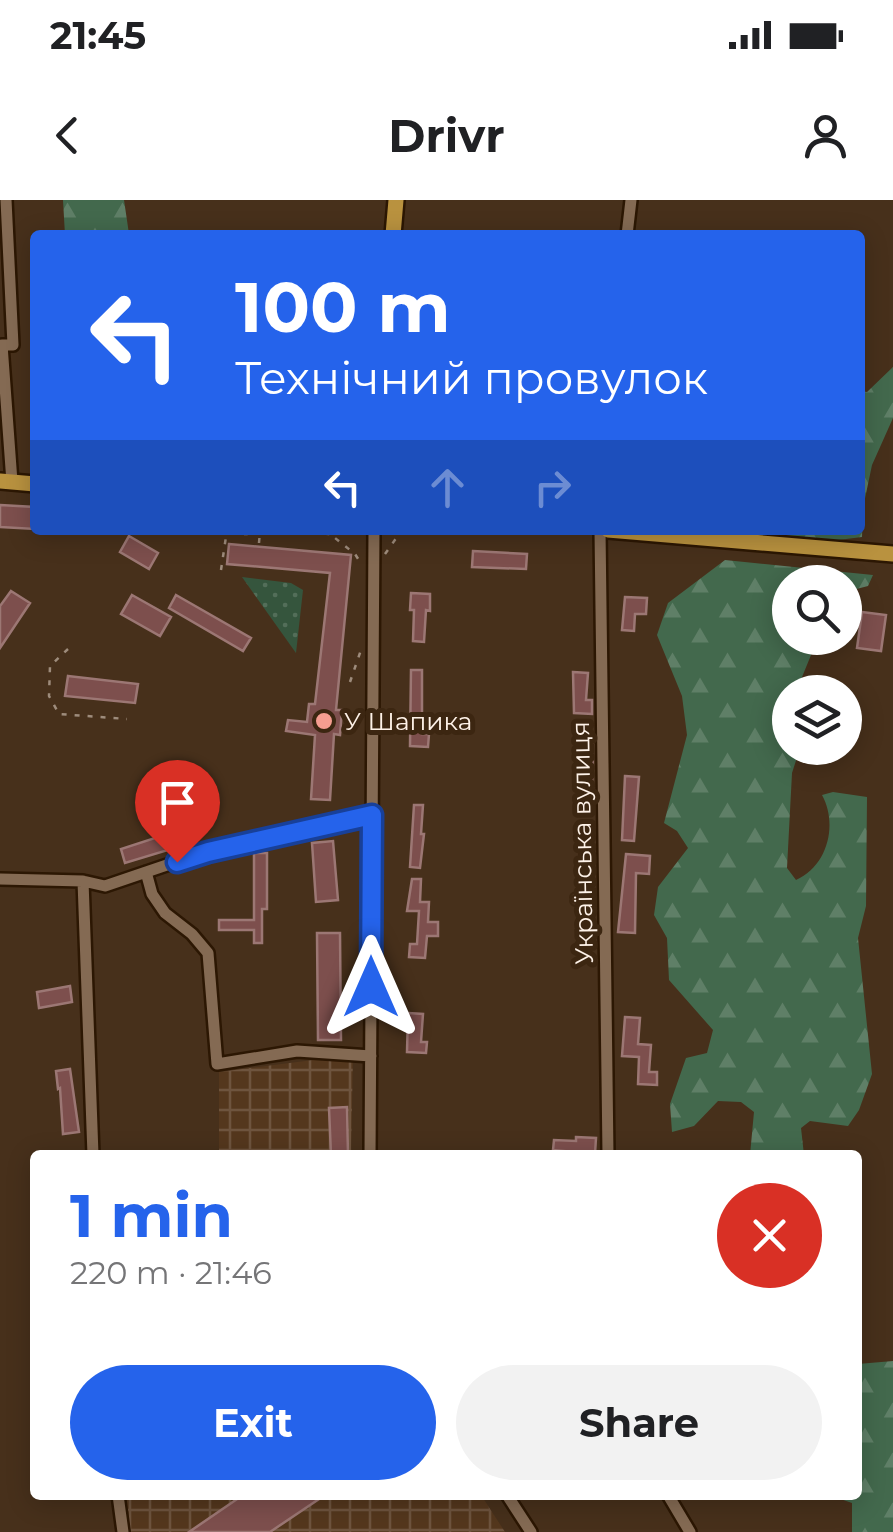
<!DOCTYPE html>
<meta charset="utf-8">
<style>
body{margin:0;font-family:Montserrat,sans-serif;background:#f2f2f2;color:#202124;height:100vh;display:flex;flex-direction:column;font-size:38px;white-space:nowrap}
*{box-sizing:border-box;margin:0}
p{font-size:32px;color:#757577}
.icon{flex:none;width:55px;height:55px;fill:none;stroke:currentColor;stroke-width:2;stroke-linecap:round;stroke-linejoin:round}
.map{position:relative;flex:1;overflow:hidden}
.details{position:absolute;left:30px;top:950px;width:832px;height:350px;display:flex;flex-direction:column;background:#fff;border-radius:10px;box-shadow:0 5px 25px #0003}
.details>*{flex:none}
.banner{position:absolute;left:30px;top:30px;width:835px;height:305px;border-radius:10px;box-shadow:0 5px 25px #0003;background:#2563eb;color:#fff;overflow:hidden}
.tools{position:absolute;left:772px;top:365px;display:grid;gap:20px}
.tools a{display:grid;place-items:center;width:90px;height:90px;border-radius:50%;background:#fff;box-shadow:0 5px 25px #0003;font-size:50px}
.pin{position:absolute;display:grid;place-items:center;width:85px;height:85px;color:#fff;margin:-102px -42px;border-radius:50% 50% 50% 0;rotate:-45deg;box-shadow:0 0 10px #0007}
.pin .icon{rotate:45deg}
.me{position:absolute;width:110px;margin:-55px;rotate:0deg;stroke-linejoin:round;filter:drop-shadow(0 0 8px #0008)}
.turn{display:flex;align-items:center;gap:35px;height:210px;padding:0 40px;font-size:45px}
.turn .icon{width:130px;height:130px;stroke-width:2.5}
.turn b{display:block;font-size:70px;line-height:85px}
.lanes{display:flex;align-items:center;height:95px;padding:0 40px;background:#0003;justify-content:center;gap:50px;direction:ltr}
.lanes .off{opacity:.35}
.round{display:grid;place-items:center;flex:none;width:105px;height:105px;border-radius:52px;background:#f2f2f2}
.head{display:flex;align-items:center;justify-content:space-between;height:170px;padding:0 40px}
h1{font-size:60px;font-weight:700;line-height:75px;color:#2563eb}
.action{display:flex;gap:20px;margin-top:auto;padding:20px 40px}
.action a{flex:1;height:115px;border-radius:60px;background:#2563eb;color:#fff;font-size:40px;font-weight:700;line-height:115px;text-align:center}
.action a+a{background:#f2f2f2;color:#202124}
.status{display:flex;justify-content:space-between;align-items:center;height:70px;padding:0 50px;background:#fff;direction:ltr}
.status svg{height:28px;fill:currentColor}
header{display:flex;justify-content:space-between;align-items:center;height:130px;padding:0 40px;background:#fff;font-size:45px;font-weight:700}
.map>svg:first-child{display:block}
</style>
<div class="status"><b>21:45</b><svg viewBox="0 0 49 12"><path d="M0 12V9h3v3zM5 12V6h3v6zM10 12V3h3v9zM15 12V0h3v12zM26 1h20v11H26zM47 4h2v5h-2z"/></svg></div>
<header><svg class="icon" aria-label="back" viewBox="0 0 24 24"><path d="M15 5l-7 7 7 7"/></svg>Drivr<svg class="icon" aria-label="person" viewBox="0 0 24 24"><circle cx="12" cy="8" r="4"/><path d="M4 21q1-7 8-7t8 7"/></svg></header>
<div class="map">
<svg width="893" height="1332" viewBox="0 0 893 1332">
<defs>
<pattern id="industrial-grid" width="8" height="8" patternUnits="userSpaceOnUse" patternTransform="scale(2.5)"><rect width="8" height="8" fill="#54371d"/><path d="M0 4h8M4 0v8" fill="none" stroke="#6e543e"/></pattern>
<pattern id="grass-dots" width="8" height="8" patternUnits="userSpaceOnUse" patternTransform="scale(2.5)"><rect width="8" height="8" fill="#35553d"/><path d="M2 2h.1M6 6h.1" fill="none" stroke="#536e59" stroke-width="1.8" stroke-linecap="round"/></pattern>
<pattern id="forest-firs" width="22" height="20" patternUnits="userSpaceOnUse" patternTransform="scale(2.5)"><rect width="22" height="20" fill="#43694d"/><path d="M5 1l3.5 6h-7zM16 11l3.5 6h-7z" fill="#5f7f67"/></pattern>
</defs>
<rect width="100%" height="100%" fill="#47301b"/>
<path fill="url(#industrial-grid)" d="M353,855L351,955H219V872Z
M125,1295H481L505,1332H129Z"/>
<path fill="url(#grass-dots)" d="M242,377L291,383L303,390L296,453Z"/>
<path fill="url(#forest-firs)" d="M63,0H124L129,34L65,35Z
M893,167V218L872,265L863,308L862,337L822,342L769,334L770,330H860V191L867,192Z
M725,360L873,375L868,386L845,392V382H790V438H818L802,477L803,492H790V548H800L792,573L787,668L796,680C828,666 838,624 822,595L833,592L867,597L866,706L858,738L872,874L859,910L848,926L810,921L801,928L804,955H750L754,912L741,902L718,901L694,926L672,932L670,904L686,858L707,853L713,830L669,780L667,738L654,715L658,687L688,648L677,631L664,623L687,535L682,496L657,435L668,403Z
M893,1161V1332H852V1303L829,1295H858V1164Z"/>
<path fill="#7d4f4d" stroke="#9c7774" stroke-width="2.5" d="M0,305L35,307V329L0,327Z
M129,336L158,353L149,369L120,352Z
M229,344L351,355L336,510H342L340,535L334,534L330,600L311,599L315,535L286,531L288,520L307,522L309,504H315L330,373L227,364Z
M473,351L527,354L526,369L472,367Z
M11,391L30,403L0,448V406Z
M411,393L430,394V411L426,410L424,442L413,441L414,410H410Z
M132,395L171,417L160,436L121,414Z
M176,395L251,438L243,451L169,408Z
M625,397L647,398L646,414H635L634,431L622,430Z
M862,412L886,415L881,451L857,448Z
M411,470H422V534H429L428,547L410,546Z
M573,472L588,473L586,500H592V514L574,513Z
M68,476L138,484L135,503L65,496Z
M576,544L593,545L592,587L578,586L579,558H575Z
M625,576L639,577L634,641L622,640Z
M414,605H423L421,634H424L420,668L410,667Z
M164,635L168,650L125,663L121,649Z
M333,641L338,700L316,702L312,643Z
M254,653H267V709H262V743H254V730H219V720H254Z
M626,654L650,656L649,674L636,673L635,733L618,732Z
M412,679H421L420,702H429L428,722H438V736H427L425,758L409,757L410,744H417L419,711H407Z
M317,733H340L341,840H318Z
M70,786L72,802L39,808L37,792Z
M408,813L423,814L421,842H427L426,853L407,852Z
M625,817L640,818L638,844L651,845L649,872H657V885L638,884L639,857L622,856Z
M70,869L79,932L63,934L60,888L58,889L56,871Z
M347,907L348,955H331L329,908Z
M576,937L596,938L595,954L553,950L554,940L576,941Z
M243,1295H325L270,1332H189Z"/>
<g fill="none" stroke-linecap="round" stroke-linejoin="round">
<defs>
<path id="minor" d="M6,0L13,145H2L12,282
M627,35L631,0
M600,330L608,955
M146,672L152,694L165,713L192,734L208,753L217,864L297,851L371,856
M0,679L83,681L105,686L208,651L372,615
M83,681L93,955
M370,955L374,330
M118,1295L123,1332
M507,1295L531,1332
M668,1295L690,1332"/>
<path id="major" d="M393,35L396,0
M0,281L35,284
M608,330L893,354"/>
</defs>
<use href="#minor" stroke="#2c1703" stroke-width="16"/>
<use href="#major" stroke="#2c1703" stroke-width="20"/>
<path stroke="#9e8c7c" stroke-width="2.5" stroke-dasharray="5 8" stroke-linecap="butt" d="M121,330L124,332
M261,330L329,334L337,330
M325,330L355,354L362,365
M166,333L247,334L260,330
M259,343L260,331
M385,354L402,330
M221,370L227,330
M68,449L50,466L49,496L59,514L127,519
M350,482L361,450"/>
<use href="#minor" stroke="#846a53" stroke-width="11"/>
<use href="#major" stroke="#b9923f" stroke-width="15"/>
</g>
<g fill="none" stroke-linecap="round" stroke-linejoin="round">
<defs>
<path id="route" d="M177,662L208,652L372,615L371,787"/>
</defs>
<use href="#route" stroke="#184099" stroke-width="25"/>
<use href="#route" stroke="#2563eb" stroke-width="18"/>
</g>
<circle fill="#f59d90" stroke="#3c2611" stroke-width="4" cx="324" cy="521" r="10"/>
<g text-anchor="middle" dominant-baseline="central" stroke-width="10" stroke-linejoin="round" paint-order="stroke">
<g font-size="25" fill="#fef2e8" stroke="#3c2611" text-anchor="start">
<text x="344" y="521">У Шапика</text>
</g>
<g font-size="25" fill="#fef2e8" stroke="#3c2611">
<text transform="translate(582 643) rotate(-91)">Українська вулиця</text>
</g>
</g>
</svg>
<div class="tools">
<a><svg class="icon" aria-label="search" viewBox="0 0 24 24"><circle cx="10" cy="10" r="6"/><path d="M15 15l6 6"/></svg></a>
<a><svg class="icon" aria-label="layers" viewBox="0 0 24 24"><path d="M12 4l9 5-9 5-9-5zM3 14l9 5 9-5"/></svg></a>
</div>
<div class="pin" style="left:177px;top:662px;background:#d93025"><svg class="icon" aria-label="arrive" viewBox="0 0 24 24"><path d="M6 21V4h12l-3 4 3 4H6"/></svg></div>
<svg class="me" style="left:371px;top:787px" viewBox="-20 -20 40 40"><path d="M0-17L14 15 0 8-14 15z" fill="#2563eb" stroke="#fff" stroke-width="4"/></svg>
<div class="banner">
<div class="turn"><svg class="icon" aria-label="left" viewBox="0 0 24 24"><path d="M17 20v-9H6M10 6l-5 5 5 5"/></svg><div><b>100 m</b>Технічний провулок</div></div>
<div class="lanes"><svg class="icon" aria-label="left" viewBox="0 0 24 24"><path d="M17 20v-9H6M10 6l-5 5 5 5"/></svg><svg class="icon off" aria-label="ahead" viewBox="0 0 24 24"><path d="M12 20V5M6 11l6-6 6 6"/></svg><svg class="icon off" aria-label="right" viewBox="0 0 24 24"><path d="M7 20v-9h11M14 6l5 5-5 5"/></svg></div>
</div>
<section class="details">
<div class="head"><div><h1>1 min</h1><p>220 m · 21:46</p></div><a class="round" style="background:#d93025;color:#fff"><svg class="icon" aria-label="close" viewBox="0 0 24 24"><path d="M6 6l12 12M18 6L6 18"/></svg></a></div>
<div class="action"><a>Exit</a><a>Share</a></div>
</section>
</div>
